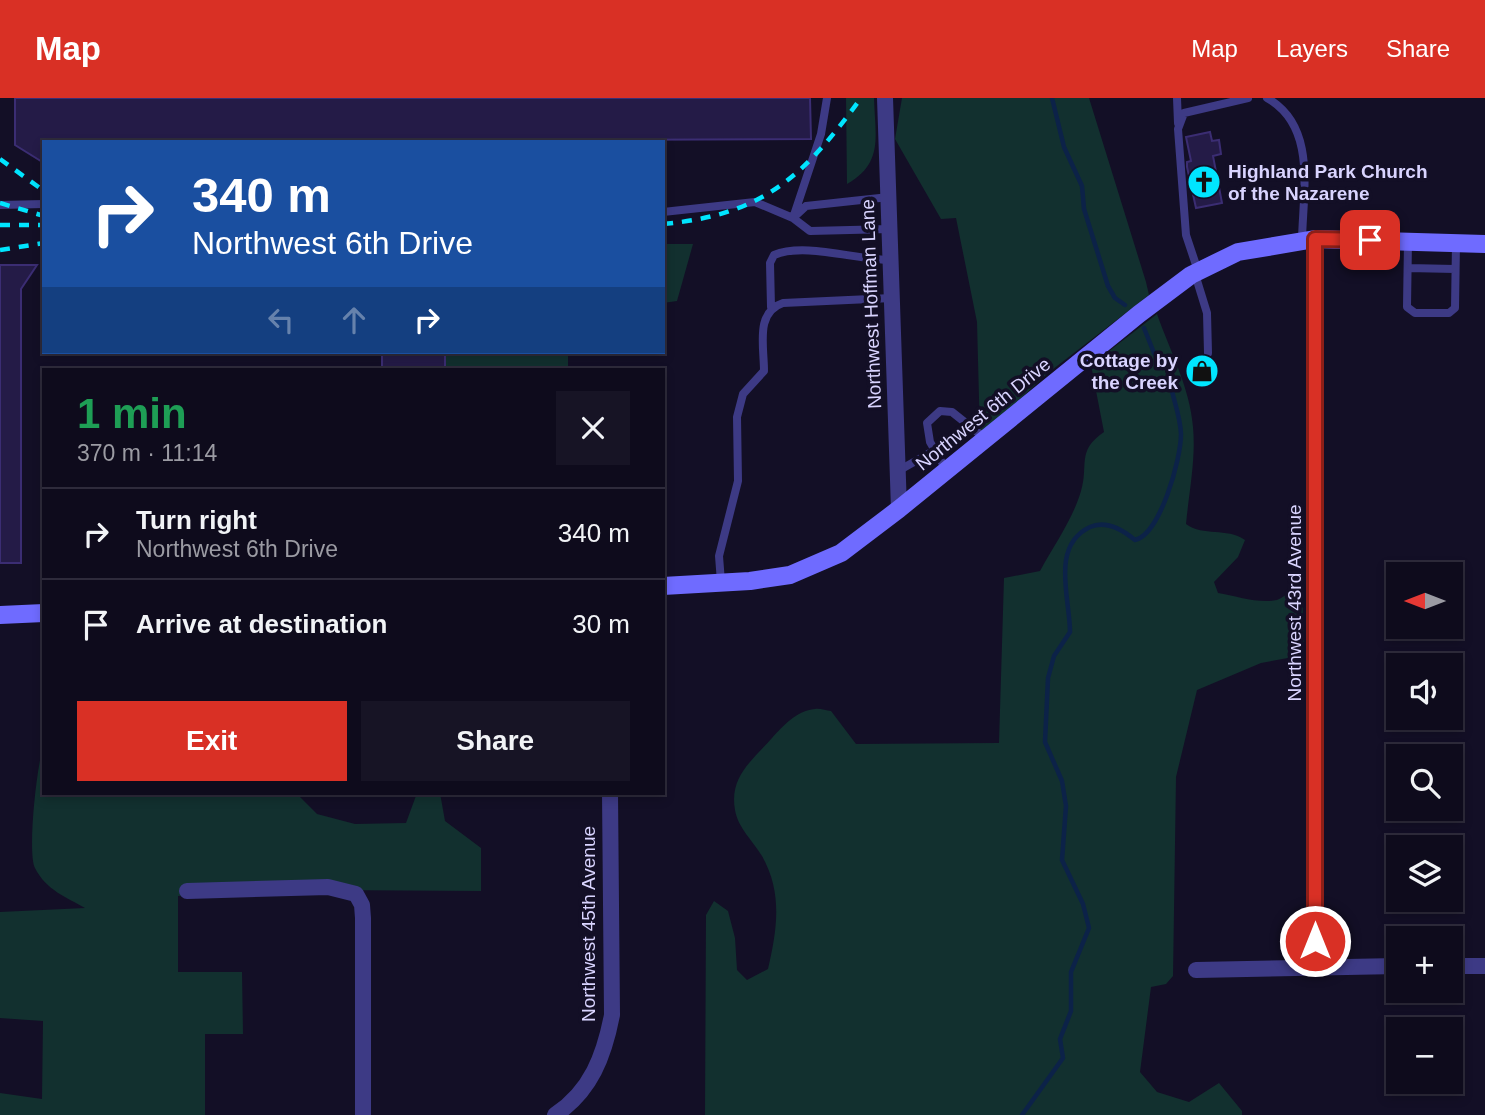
<!DOCTYPE html>
<meta charset="utf-8">
<style>
body{margin:0;font-family:Helvetica,sans-serif;background:#171425;color:#f1f3f6;height:100vh;display:flex;flex-direction:column;font-size:26px;white-space:nowrap}
*{box-sizing:border-box;margin:0}
p{font-size:23px;color:#9b9ba3}
.icon{flex:none;width:38px;height:38px;fill:none;stroke:currentColor;stroke-width:2;stroke-linecap:round;stroke-linejoin:round}
.map{position:relative;flex:1;overflow:hidden}
.details{position:absolute;left:42px;top:270px;width:623px;height:427px;display:flex;flex-direction:column;background:#0e0b1c;border-radius:0px;box-shadow:0 4px 10px #0003,0 0 0 2px #2e2b3b}
.details>*{flex:none}
.hud{position:absolute;left:42px;top:42px;width:623px;height:214px;border-radius:0px;box-shadow:0 4px 10px #0003,0 0 0 2px #2e2b3b;background:#1a4fa0;color:#fff;overflow:hidden}
.needle{width:46px;rotate:270deg}
.controls{position:absolute;left:1386px;top:464px;display:grid;gap:14px}
.controls a{display:grid;place-items:center;width:77px;height:77px;border-radius:0px;background:#0e0b1c;box-shadow:0 4px 10px #0003,0 0 0 2px #2e2b3b;font-size:35px}
.pin{position:absolute;display:grid;place-items:center;width:60px;height:60px;color:#fff;margin:-30px;border-radius:14px;box-shadow:0 4px 10px #0006}
.me{position:absolute;width:77px;margin:-38px;rotate:0deg;stroke-linejoin:round;filter:drop-shadow(0 0 5px #0008)}
.turn{display:flex;align-items:center;gap:24px;height:147px;padding:0 35px;font-size:32px}
.turn .icon{width:91px;height:91px;stroke-width:2.5}
.turn b{display:block;font-size:49px;line-height:60px}
.lanes{display:flex;align-items:center;height:66px;padding:0 35px;background:#0003;justify-content:center;gap:35px;direction:ltr}
.lanes .off{opacity:.35}
.round{display:grid;place-items:center;flex:none;width:74px;height:74px;border-radius:0px;background:#171425}
.summary{display:flex;align-items:center;justify-content:space-between;height:119px;padding:0 35px}
h1{font-size:42px;font-weight:800;line-height:52px;color:#1e9e55}
.action{display:flex;gap:14px;margin-top:auto;padding:14px 35px}
.action a{flex:1;height:80px;border-radius:0px;background:#d93025;color:#fff;font-size:28px;font-weight:800;line-height:80px;text-align:center}
.action a+a{background:#171425;color:#f1f3f6}
ul{padding:0;list-style:none}
li{display:flex;align-items:center;gap:21px;height:91px;padding:0 35px;border-top:2px solid #2e2b3b}
li div{flex:1}
li b{display:block;font-size:26px}
li em{font-style:normal}
header{display:flex;align-items:center;gap:42px;box-sizing:border-box;height:98px;padding:0 35px;background:#d93025;color:#fff}
header strong{font-size:33px}
nav{display:flex;gap:38px;margin-inline-start:auto;font-size:24px}
.map>svg:first-child{display:block}
</style>
<header>
<strong>Map</strong>
<nav><a>Map</a><a>Layers</a><a>Share</a></nav>
</header>
<div class="map">
<svg width="1485" height="1017" viewBox="0 0 1485 1017">
<rect width="100%" height="100%" fill="#130f26"/>
<path fill="#12302f" d="M846,0H874C875,38 884,65 847,86Z
M902,0H1089L1146,184L1149,197L1048,275L980,338L977,224L956,120L941,121L895,41Z
M663,146H693L677,203L663,205Z
M1157,216C1170,253 1190,290 1193,329C1196,361 1189,394 1186,426C1204,439 1226,429 1245,442L1238,459L1214,484L1218,495C1236,498 1259,506 1277,502C1286,499 1291,489 1302,488L1304,557L1261,565L1197,592L1176,679L1173,878L1166,886L1151,889L1140,974L1157,994L1189,1004L1219,985L1242,1013V1017H705L706,817L714,803L728,813L735,840L737,872L747,882L768,871C777,832 783,795 762,758C753,743 738,730 735,712C729,678 753,662 772,640C784,627 796,613 815,611C820,610 826,613 831,613L856,646L999,645L1004,480L1040,473C1054,447 1073,421 1081,393C1089,367 1076,353 1104,334L1091,267Z
M445,254H568V271H445Z
M44,646V695H296L317,716L355,726L406,725L417,695H440L445,723L481,750V793L327,792L178,798V874H242L243,936H205V1017H0V995L42,1001L43,923L0,920V814L85,810C66,799 46,792 35,770C27,755 37,664 44,646Z"/>
<g fill="none" stroke-linecap="round" stroke-linejoin="round">
<path stroke="#0c2248" stroke-width="4.5" d="M1052,0L1064,49L1082,88L1084,111L1108,188L1115,200L1125,207
M1022,1017L1063,960L1060,941L1071,913V874L1089,830L1083,806L1062,762L1066,708L1062,683L1045,644L1048,580L1054,558L1070,534C1070,500 1050,448 1090,429C1106,422 1123,432 1135,442C1160,437 1181,361 1181,336C1180,312 1169,294 1169,272L1154,255L1144,230"/>
</g>
<path fill="#241b47" stroke="#3b2d73" stroke-width="2" d="M15,0H810L811,41L44,44V65L15,47Z
M1210,34L1212,43L1219,42L1221,56L1213,58L1222,105L1196,110L1187,69V64L1191,63L1186,39Z
M0,167H37L21,191V465H0Z
M382,254H445V271H382Z"/>
<g fill="none" stroke-linecap="round" stroke-linejoin="round">
<path stroke="#3d3a85" stroke-width="8" d="M1177,0L1178,25
M1267,0C1317,28 1303,93 1302,142
M889,99L806,108L793,120L810,133L890,131
M0,107L44,106
M663,114L755,104L793,120L821,36L827,0
M1408,143L1407,209L1415,215H1449L1455,210L1456,145
M1408,170L1455,171
M1198,173L1186,137L1178,31L1184,15L1248,0
M1195,176L1207,215L1208,255
M771,209L770,165L774,157C805,144 856,162 891,162
M898,373L935,352
M947,373L930,344L927,325L940,313L952,314L986,341
M721,484L719,458L738,383L737,319L743,296L764,273C764,248 755,214 783,205L892,200"/>
<path stroke="#3d3a85" stroke-width="16" d="M885,0L899,411
M1315,141V869
M187,793L328,789L356,796L362,807L363,820V1017
M1451,868H1485
M1196,872L1398,868
M555,1017C591,993 604,958 612,917L610,695"/>
<path stroke="#6f6bff" stroke-width="18" d="M663,488L750,483L790,477L841,455L899,411L1139,216L1191,177L1238,154L1315,141L1485,146
M0,517L44,515"/>
<path stroke="#00e5ff" stroke-width="4.5" stroke-dasharray="10 9" stroke-linecap="butt" d="M0,61L44,93
M0,105L44,118
M663,126C764,117 804,78 861,0
M0,127H44
M0,152L44,145"/>
</g>
<g fill="none" stroke-linecap="round" stroke-linejoin="round">
<defs>
<path id="route" d="M1315,843V141L1370,142"/>
</defs>
<use href="#route" stroke="#8d1f18" stroke-width="18"/>
<use href="#route" stroke="#d93025" stroke-width="12"/>
</g>
<defs>
<symbol id="church-disc" viewBox="-11 -11 22 22"><circle r="9.5" fill="#00e5ff" stroke="#130f26"/><path d="M-1.2-6h2.4v3.5h3.3v2.4h-3.3V6h-2.4V-.1h-3.3v-2.4h3.3Z" fill="#111"/></symbol>
<symbol id="shop-disc" viewBox="-11 -11 22 22"><circle r="9.5" fill="#00e5ff" stroke="#130f26"/><path d="M-5-2.5h2.3a2.7 3.5 0 0 1 5.4 0H5L5.5 6h-11ZM-1.5-2.5h3a1.5 2.3 0 0 0-3 0Z" fill="#111"/></symbol>
</defs>
<g fill-rule="evenodd">
<use href="#church-disc" x="1185" y="65" width="38" height="38"/>
<use href="#shop-disc" x="1183" y="254" width="38" height="38"/>
</g>
<g text-anchor="middle" dominant-baseline="central" stroke-width="7" stroke-linejoin="round" paint-order="stroke">
<g font-size="19" font-weight="bold" fill="#d9d4ff" stroke="#130f26" text-anchor="start">
<text x="1228" y="73">Highland Park Church<tspan x="1228" dy="22">of the Nazarene</tspan></text>
<text x="1178" y="262" text-anchor="end">Cottage by<tspan x="1178" dy="22">the Creek</tspan></text>
</g>
<g font-size="19" fill="#d9d4ff" stroke="#130f26">
<text transform="translate(871 206) rotate(-92)">Northwest Hoffman Lane</text>
<text transform="translate(983 316) rotate(-39)">Northwest 6th Drive</text>
<text transform="translate(1294 505) rotate(-90)">Northwest 43rd Avenue</text>
<text transform="translate(588 826) rotate(-90)">Northwest 45th Avenue</text>
</g>
</g>
</svg>
<div class="controls">
<a><svg class="needle" viewBox="-14 -14 28 28"><path d="M0-13l5 13h-10z" fill="#e53935"/><path d="M0 13l5-13h-10z" fill="#9b9ba3"/></svg></a>
<a><svg class="icon" aria-label="sound" viewBox="0 0 24 24"><path d="M4 9h4l5-4v14l-5-4H4zM17 9q2 3 0 6"/></svg></a>
<a><svg class="icon" aria-label="search" viewBox="0 0 24 24"><circle cx="10" cy="10" r="6"/><path d="M15 15l6 6"/></svg></a>
<a><svg class="icon" aria-label="layers" viewBox="0 0 24 24"><path d="M12 4l9 5-9 5-9-5zM3 14l9 5 9-5"/></svg></a>
<a>+</a>
<a>−</a>
</div>
<div class="pin" style="left:1370px;top:142px;background:#d93025"><svg class="icon" aria-label="arrive" viewBox="0 0 24 24"><path d="M6 21V4h12l-3 4 3 4H6"/></svg></div>
<svg class="me" style="left:1315px;top:843px" viewBox="-20 -20 40 40"><circle r="17" fill="#d93025" stroke="#fff" stroke-width="3"/><path d="M0-11L8 9 0 5-8 9z" fill="#fff"/></svg>
<div class="hud">
<div class="turn"><svg class="icon" aria-label="right" viewBox="0 0 24 24"><path d="M7 20v-9h11M14 6l5 5-5 5"/></svg><div><b>340 m</b>Northwest 6th Drive</div></div>
<div class="lanes"><svg class="icon off" aria-label="left" viewBox="0 0 24 24"><path d="M17 20v-9H6M10 6l-5 5 5 5"/></svg><svg class="icon off" aria-label="ahead" viewBox="0 0 24 24"><path d="M12 20V5M6 11l6-6 6 6"/></svg><svg class="icon" aria-label="right" viewBox="0 0 24 24"><path d="M7 20v-9h11M14 6l5 5-5 5"/></svg></div>
</div>
<section class="details">
<div class="summary"><div><h1>1 min</h1><p>370 m · 11:14</p></div><a class="round"><svg class="icon" aria-label="close" viewBox="0 0 24 24"><path d="M6 6l12 12M18 6L6 18"/></svg></a></div>
<ul>
<li><svg class="icon" aria-label="right" viewBox="0 0 24 24"><path d="M7 20v-9h11M14 6l5 5-5 5"/></svg><div><b>Turn right</b><p>Northwest 6th Drive</p></div><em>340 m</em></li>
<li><svg class="icon" aria-label="arrive" viewBox="0 0 24 24"><path d="M6 21V4h12l-3 4 3 4H6"/></svg><div><b>Arrive at destination</b></div><em>30 m</em></li>
</ul>
<div class="action"><a>Exit</a><a>Share</a></div>
</section>
</div>
